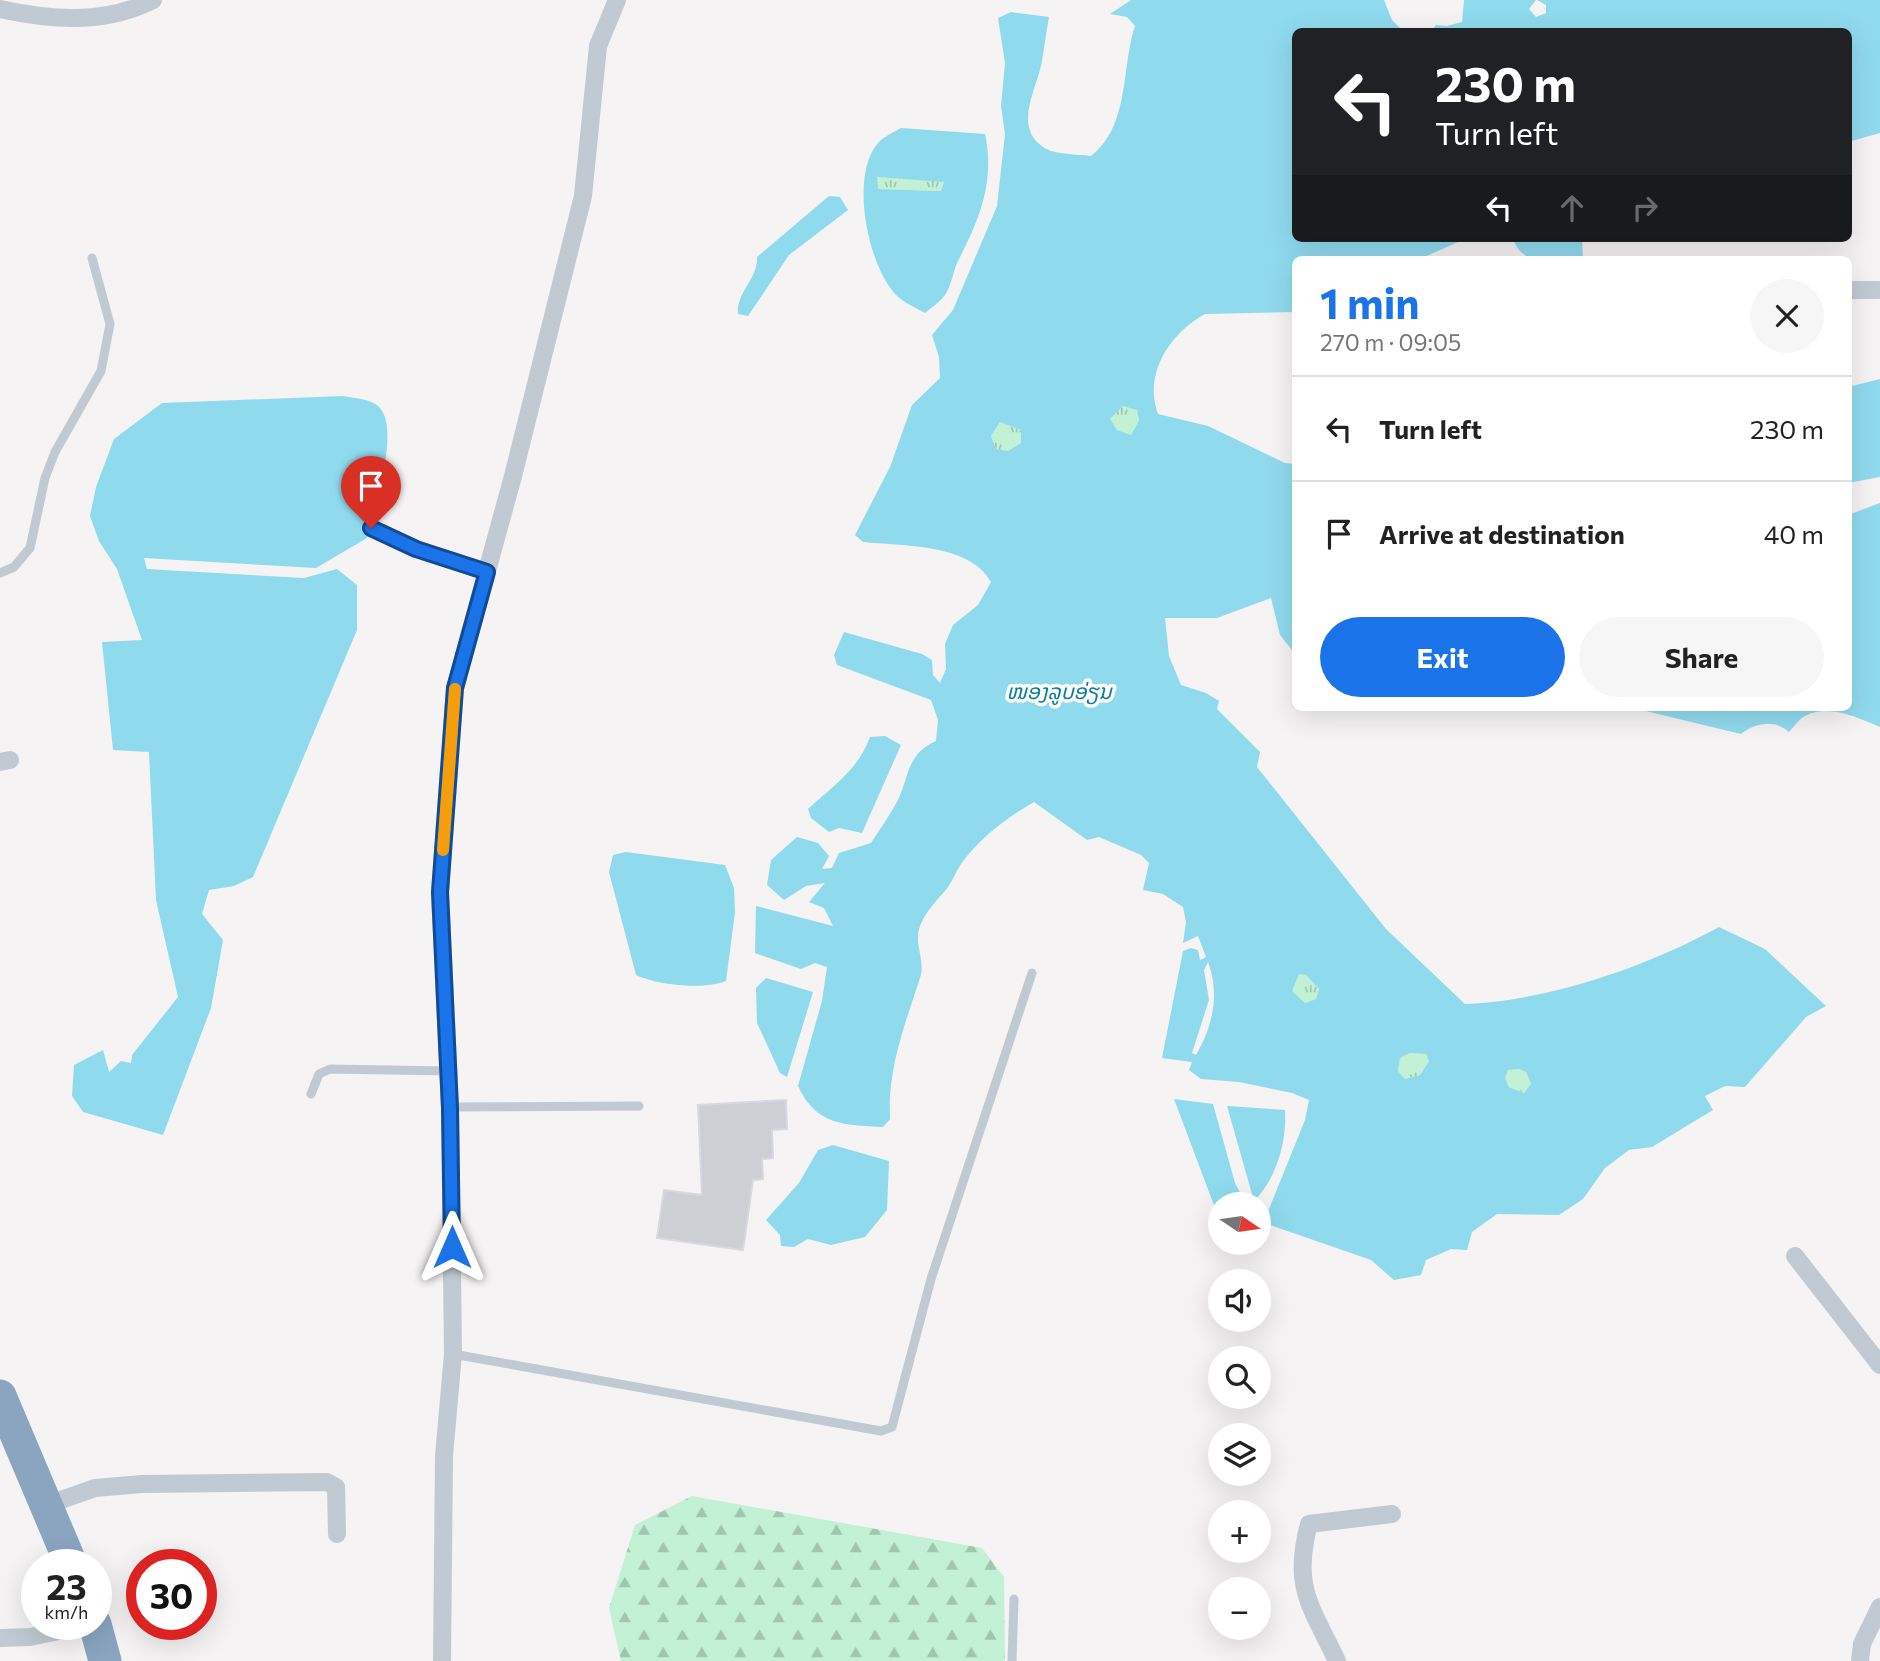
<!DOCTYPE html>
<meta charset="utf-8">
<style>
body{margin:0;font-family:Commissioner,"Noto Sans Lao",sans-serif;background:#f6f6f6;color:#222;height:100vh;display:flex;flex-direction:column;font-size:26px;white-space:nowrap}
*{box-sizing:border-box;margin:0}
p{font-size:23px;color:#767676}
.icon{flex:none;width:38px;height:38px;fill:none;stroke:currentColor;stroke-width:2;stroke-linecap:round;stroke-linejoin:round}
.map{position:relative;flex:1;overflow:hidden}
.details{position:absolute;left:1292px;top:256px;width:560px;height:455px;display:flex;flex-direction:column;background:#fff;border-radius:10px;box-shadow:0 7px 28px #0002}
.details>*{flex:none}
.guide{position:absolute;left:1292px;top:28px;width:560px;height:214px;border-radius:10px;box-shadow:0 7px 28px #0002;background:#202124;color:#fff;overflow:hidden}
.needle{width:46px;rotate:103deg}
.tools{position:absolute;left:1208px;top:1192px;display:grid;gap:14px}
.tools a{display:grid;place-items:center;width:63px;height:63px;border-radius:50%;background:#fff;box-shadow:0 7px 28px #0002;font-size:35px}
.speed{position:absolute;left:21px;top:1549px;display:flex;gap:14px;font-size:35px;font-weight:700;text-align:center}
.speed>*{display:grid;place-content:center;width:91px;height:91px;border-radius:50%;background:#fff;box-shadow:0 7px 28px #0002;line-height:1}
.speed small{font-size:18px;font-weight:400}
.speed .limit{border:10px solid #d22;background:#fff;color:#111}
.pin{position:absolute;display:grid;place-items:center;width:60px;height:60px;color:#fff;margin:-72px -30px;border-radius:50% 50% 50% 0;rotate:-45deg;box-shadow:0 0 7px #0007}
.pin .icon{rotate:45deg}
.me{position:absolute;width:77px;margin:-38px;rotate:0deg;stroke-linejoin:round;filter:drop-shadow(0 0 5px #0008)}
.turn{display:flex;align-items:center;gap:24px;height:147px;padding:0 28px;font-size:32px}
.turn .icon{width:91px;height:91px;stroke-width:2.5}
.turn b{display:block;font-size:49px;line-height:60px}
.lanes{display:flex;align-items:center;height:66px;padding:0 28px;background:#0003;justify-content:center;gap:35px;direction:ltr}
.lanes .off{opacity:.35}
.round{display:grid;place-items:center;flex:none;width:74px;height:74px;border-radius:37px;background:#f6f6f6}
.headline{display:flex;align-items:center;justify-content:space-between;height:119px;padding:0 28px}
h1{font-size:42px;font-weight:700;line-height:52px;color:#1a73e8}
.primary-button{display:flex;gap:14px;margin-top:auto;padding:14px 28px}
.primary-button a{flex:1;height:80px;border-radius:42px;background:#1a73e8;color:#fff;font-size:28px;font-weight:700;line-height:80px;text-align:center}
.primary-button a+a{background:#f6f6f6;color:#222}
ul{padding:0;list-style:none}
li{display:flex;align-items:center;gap:21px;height:105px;padding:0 28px;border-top:2px solid #e0e0e0}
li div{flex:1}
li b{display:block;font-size:26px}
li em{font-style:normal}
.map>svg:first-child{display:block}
</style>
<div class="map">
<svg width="1880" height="1661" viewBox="0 0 1880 1661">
<defs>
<pattern id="grass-tufts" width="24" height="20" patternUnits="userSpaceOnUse" patternTransform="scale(1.75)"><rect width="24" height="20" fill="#c3f1d5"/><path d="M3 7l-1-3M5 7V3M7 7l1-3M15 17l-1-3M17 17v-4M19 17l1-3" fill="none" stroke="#a0c6b0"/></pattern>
<pattern id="forest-firs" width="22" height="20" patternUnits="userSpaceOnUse" patternTransform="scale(1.75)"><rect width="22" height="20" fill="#c3f1d5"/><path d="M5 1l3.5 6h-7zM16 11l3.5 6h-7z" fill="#a0c6b0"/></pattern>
</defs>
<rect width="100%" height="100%" fill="#f5f3f3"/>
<path fill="url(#grass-tufts)" d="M877,177L944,181L942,191L877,189Z
M1123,406L1137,409L1139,419L1131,435L1117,430L1109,419Z
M1000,421L1021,430V443L1008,451L996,449L991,436Z
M1299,974L1306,975L1319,989L1316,999L1305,1003L1291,991Z
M1410,1053L1426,1054L1429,1061L1420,1075L1405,1079L1398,1071L1400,1058Z
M1519,1069L1526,1072L1531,1084L1524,1093L1509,1087L1505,1078L1508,1070Z"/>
<path fill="url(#forest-firs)" d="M692,1496L982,1548L1004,1577L1005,1661H621L609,1608L635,1525Z"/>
<path fill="#90daee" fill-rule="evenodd" d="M1131,0H1384L1392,20L1403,31L1295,32V238H1467L1420,259H1295V312L1205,314C1170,333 1143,374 1158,414L1208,426L1285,463L1295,464V654L1280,635L1271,598L1217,618H1165L1169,656L1181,685L1206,693L1219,701L1217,709L1260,752L1257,767L1386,929L1465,1004C1548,1001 1646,967 1719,927L1765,949L1826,1006L1806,1017L1745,1087L1725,1086L1705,1096L1713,1110L1652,1147L1629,1150L1605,1168L1583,1199L1559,1215L1497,1214L1472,1232L1467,1250L1451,1249L1426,1260L1421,1275L1394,1280L1371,1260L1267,1224L1269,1209L1305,1120L1309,1100L1292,1093L1239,1082L1201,1079L1189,1070L1192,1062L1162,1058L1183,951L1191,948L1198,950L1200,960L1206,957L1198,936L1183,943L1186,922L1183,907L1163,894L1143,890L1149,863L1141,855L1099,837L1087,840L1034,802C1006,818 980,838 961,864C956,871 953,880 948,887C938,900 926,910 920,926C913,944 926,960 920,978C905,1024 887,1070 890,1119L883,1127C843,1125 816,1125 798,1086L822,1001L827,967L815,963L801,969L755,953L756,906L833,926L824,908L809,902L825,883L806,886L784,900L767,885L771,860L797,837L818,843L829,856L822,869L832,868L839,853L871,843C880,829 890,815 898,800C910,774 907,754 936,741L938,720L931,700L837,665L834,655L844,632L922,654L932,660L933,675L940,683L946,669L945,644L953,625L978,605L991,582C970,543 901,546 863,542L855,535L890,467L912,405L940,378L939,357L932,335L953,310L997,206L1005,134L1001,106L1005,63L998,18L1011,12L1049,17C1046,33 1044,50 1041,66C1035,92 1014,127 1043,147C1054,155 1078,154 1091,156C1130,126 1121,68 1135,26L1127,17L1110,14ZM1123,406L1137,410L1139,420L1131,435L1117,430L1110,419ZM1000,422L1021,430V443L1008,451L996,449L991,436ZM1208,962C1220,993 1213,1026 1196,1055L1192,1053L1209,1000L1204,970ZM1299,974L1306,975L1319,989L1316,999L1305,1003L1292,991ZM1410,1053L1426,1054L1429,1061L1420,1075L1405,1079L1398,1071L1400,1058ZM1519,1069L1526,1072L1531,1084L1524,1093L1509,1087L1505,1078L1508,1070Z
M1464,0H1536L1529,9L1536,17L1546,13V5L1537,0H1880V133L1848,142V32L1431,31L1436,25L1447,26L1462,22Z
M901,128L985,134C995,181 980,218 959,259C953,270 952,285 945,295C940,302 931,308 925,313C916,308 905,303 897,296C868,267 849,176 878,143C883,137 894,132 901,128ZM877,177L944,182L941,191L878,189Z
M829,196L840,197L848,210L789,255L748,316L738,314C736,292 758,279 757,257Z
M1513,238H1582L1583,259C1556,259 1522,269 1513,238Z
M1880,379V477L1848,483V387Z
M343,396C353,398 372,399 379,407C401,429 374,510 367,538L316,568L144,558L147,569L304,578L337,569L357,585V630L253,877L234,886L209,890L202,914L223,940L211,1008L163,1135L83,1112L72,1096L74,1065L103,1050L109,1072L121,1061L131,1063L132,1055L178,997L156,900L149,752L113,750L102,642L142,640L117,569L99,541L90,516L96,487L114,439L162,403Z
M1880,503V727C1859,718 1828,703 1805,716C1799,719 1794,727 1789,732C1775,719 1755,723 1741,734L1629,707H1848V515Z
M885,736L901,745L862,833L839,828L829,832L811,818L808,809C833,786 858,770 870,737Z
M626,852L725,865L734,888L735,912L726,981C705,990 656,985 636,975L609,872L613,855Z
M766,978L813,992L787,1077L780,1073L757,1023L756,988Z
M1174,1099L1213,1104L1235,1183L1246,1204H1220V1230L1215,1208Z
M1227,1106L1285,1110C1287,1141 1277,1178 1254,1201Z
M833,1145L889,1161L887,1210L865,1237L831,1245L808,1239L794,1247L781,1246L780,1235L766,1220L799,1183L818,1150Z"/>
<path fill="#cdcfd5" stroke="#d7d9de" stroke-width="2" d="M786,1100L787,1129L772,1130L773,1158L762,1159L763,1179L753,1180L743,1250L657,1238L664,1190L702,1195L698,1105Z"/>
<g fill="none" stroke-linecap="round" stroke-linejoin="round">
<path stroke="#c1cad2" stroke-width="9" d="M371,528L416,549L487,572
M0,573L14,567L30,548L45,478L55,452L101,371L110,324L92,258
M311,1094L319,1074L330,1069L449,1071
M450,1107L639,1106
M453,1354L881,1431L892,1427L931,1279L1032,973
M1012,1661L1014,1599"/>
<path stroke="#c1cad2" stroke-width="18" d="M0,9C51,20 104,25 153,0
M1848,290H1880
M0,762L10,760
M1795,1256L1880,1365
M47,1505L95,1488L142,1484L327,1482L336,1487L337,1534
M0,1638L30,1637L92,1624
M442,1661L444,1456L453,1354L450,1107L440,893L455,688L513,476L583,196L598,46L617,0
M1337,1661C1311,1606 1292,1587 1309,1524L1392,1514
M1860,1661L1862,1644L1880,1607"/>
<path stroke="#8ba5c1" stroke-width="33" d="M0,1396L71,1564
M95,1624L105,1661"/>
</g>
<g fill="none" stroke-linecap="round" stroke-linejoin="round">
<defs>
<path id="route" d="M371,528L416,549L487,572L455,688L440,892L450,1108L452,1247"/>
</defs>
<use href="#route" stroke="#114b97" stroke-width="18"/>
<use href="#route" stroke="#1a73e8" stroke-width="12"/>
<path stroke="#f59e0b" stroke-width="12" d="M443,850L455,689"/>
</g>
<g text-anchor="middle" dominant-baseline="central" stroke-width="7" stroke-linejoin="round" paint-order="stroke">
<g font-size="21" font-style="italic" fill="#0c7c9b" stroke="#fff">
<text x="1059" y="690">ໜອງລູບອ່ຽນ</text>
</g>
</g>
</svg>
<div class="tools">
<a><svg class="needle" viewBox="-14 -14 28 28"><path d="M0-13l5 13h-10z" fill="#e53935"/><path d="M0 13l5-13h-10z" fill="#767676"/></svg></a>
<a><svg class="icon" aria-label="sound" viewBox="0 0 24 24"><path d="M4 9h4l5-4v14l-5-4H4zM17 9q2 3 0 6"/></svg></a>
<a><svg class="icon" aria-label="search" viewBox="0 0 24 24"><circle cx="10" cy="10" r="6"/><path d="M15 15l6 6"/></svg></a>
<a><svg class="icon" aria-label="layers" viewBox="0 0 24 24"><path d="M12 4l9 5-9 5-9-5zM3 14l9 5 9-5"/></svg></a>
<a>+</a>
<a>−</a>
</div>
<div class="speed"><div>23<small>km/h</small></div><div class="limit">30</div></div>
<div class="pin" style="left:371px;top:528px;background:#d93025"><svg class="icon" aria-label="arrive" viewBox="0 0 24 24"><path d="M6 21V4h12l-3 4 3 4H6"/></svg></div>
<svg class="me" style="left:452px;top:1247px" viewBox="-20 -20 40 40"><path d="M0-17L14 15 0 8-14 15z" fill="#1a73e8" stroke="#fff" stroke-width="4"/></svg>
<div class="guide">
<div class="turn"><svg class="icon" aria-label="left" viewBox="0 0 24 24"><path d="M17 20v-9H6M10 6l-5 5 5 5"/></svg><div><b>230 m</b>Turn left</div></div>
<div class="lanes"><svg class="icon" aria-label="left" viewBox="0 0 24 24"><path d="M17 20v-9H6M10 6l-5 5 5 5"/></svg><svg class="icon off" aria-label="ahead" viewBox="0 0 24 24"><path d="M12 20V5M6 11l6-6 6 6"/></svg><svg class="icon off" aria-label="right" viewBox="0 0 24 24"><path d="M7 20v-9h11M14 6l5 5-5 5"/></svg></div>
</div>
<section class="details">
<div class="headline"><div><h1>1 min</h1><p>270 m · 09:05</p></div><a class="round"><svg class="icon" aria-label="close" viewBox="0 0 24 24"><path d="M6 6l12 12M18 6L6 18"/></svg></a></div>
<ul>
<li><svg class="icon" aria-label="left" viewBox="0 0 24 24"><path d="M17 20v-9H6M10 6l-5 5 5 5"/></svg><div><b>Turn left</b></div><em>230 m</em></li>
<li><svg class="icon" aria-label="arrive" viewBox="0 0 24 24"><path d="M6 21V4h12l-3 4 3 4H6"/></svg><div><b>Arrive at destination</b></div><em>40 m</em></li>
</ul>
<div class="primary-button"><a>Exit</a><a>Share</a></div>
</section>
</div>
